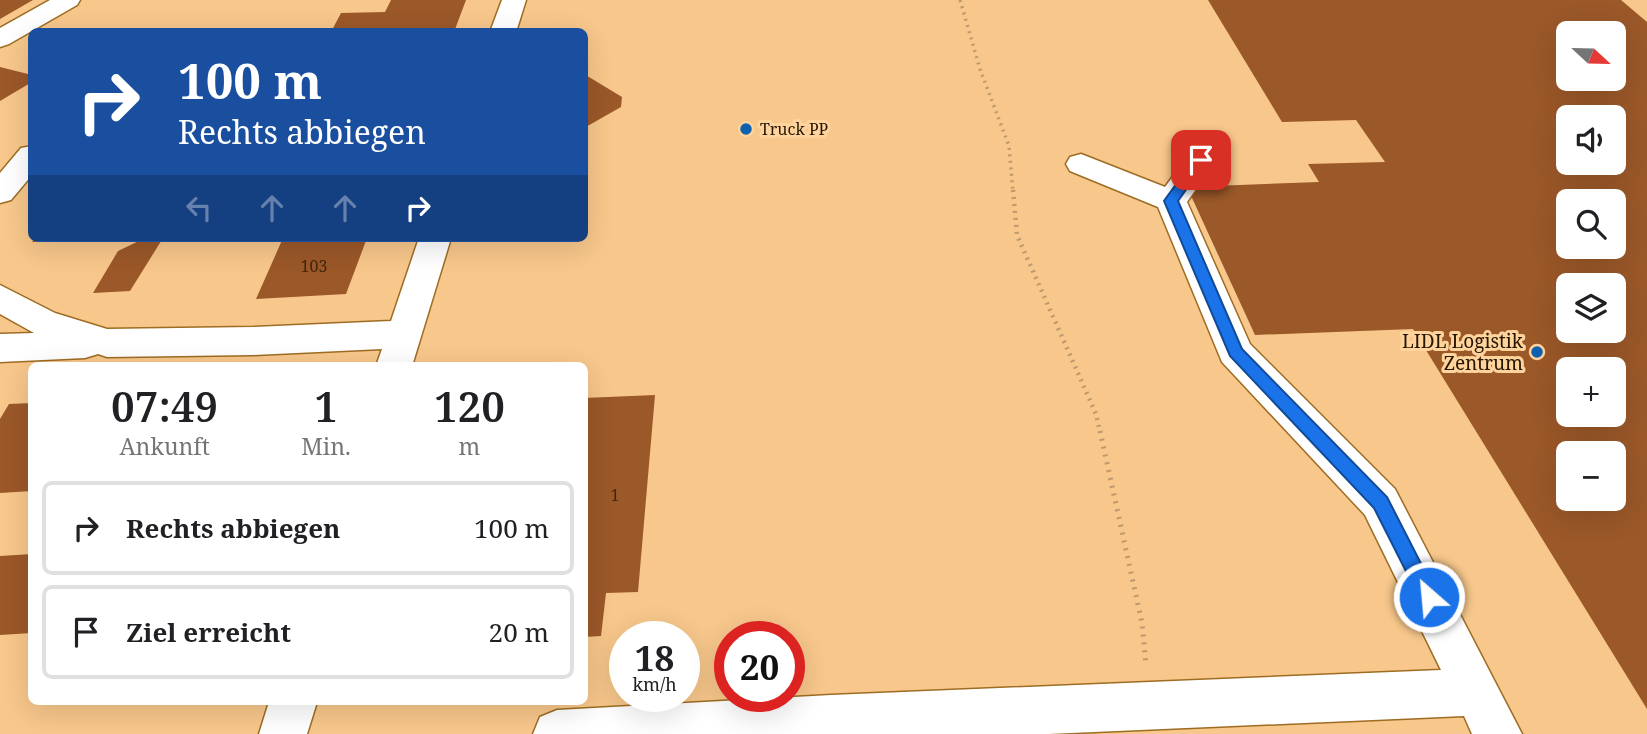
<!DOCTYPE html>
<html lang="de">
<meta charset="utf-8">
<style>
body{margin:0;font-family:"Noto Serif",serif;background:#f2f2f2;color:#202124;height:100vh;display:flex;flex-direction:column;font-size:26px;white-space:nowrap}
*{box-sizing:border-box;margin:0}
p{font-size:23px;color:#757577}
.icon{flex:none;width:38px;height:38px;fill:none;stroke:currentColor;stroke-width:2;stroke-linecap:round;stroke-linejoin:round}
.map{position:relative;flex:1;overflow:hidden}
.sheet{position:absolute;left:28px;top:362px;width:560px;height:343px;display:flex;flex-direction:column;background:#fff;border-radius:10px;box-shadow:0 7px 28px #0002}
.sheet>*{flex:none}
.banner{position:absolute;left:28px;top:28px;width:560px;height:214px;border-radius:10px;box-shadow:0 7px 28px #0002;background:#1a4fa0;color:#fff;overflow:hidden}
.needle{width:46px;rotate:112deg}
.tools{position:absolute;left:1556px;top:21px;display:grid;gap:14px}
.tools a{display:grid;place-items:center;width:70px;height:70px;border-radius:10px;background:#fff;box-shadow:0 7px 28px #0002;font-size:35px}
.speed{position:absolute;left:609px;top:621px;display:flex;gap:14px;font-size:35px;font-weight:700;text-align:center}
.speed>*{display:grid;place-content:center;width:91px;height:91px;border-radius:50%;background:#fff;box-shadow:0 7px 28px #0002;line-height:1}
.speed small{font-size:18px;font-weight:400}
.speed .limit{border:10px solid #d22;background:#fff;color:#111}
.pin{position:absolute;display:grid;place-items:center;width:60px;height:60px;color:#fff;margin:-30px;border-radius:14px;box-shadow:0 4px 10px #0006}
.me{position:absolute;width:77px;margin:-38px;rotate:333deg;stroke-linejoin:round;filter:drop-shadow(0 0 5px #0008)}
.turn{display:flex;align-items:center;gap:24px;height:147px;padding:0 35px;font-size:32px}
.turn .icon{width:91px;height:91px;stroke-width:2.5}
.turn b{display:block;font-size:49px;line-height:60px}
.lanes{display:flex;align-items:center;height:66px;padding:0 35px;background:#0003;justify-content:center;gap:35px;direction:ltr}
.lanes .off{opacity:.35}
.eta{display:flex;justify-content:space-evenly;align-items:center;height:119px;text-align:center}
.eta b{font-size:42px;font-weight:600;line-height:49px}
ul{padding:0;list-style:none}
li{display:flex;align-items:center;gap:21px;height:94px;margin:0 14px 10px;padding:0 21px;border:4px solid #e0e0e0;border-radius:10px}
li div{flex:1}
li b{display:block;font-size:26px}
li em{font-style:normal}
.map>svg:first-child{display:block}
</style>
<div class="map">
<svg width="1647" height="734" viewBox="0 0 1647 734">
<rect width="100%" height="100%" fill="#ffd39c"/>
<path fill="#f7c78b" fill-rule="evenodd" d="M0,0H1647V734H0ZM32,32H584V238H32ZM1568,33H1614V79H1568ZM1568,117H1614V163H1568ZM1568,201H1614V247H1568ZM1568,285H1614V331H1568ZM32,366H584V702H32ZM1568,369H1614V415H1568ZM1568,453H1614V499H1568ZM625,637H684V696H625ZM730,637H789V696H730Z"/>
<path fill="#9b5829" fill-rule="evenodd" d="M0,0H33L0,19Z
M391,0H466L454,32H331L341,13L385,12Z
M1208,0H1621L1647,22V709L1413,329L1255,335L1187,187L1319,182L1308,164L1385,162L1356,120L1282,122ZM1568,33H1614V79H1568ZM1568,117H1614V163H1568ZM1568,201H1614V247H1568ZM1568,285H1614V331H1568ZM1568,369H1614V415H1568ZM1568,453H1614V499H1568Z
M0,67L32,75V82L0,101Z
M584,74L622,97L621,107L584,128Z
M35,238H95V240L32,242Z
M163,238L130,291L93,293L118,251L143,239Z
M283,238H367L346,294L256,299Z
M655,395L638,592L606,593L601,636L584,637V398Z
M32,403V491L0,493V419L9,404Z
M32,554V633L0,635V556Z"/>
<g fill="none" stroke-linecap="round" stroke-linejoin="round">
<defs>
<path id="minor" d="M50,0H80L77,5L9,44L0,47V28Z
M502,0H526L516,32H490Z
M32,146V175L11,200L0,203V173L21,148Z
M1201,151L1212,153L1216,160L1187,202L1250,344L1395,489L1522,734H1472L1464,716L1048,734H533L540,717L557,710L831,695L1441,670L1365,515L1222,362L1158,207L1070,171L1066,164L1070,157L1081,154L1165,187L1190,153Z
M419,238H451L412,366H376L382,349L253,355L107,357L98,354L85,358L0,362V334L34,333L0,314V285L55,313L107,329L253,327L391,321Z
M269,702H317L307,734H259Z"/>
</defs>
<use href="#minor" stroke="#9e6c22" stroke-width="3"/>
<path stroke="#bd9a6e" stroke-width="3.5" stroke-dasharray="2 4.5" stroke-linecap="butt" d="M960,0L980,69L1009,146L1013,192"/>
<path stroke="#bd9a6e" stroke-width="4.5" stroke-dasharray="2 5" stroke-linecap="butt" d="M1013,190L1017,235L1096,414L1100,432"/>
<path stroke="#bd9a6e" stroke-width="5" stroke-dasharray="2 6" stroke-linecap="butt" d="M1100,431L1142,623L1146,665"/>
<use href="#minor" fill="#fff" fill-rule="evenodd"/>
</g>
<path fill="#1a73e8" stroke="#114b97" stroke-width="2" d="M1201,156L1207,160L1178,201L1242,349L1387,497L1435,591L1438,597L1435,603L1429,606L1422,603L1374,508L1230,356L1164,201L1196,157Z"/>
<g fill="#0d61af" stroke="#ffd39c" stroke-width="2.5">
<circle cx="746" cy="129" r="7"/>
<circle cx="1537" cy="352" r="7"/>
</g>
<g text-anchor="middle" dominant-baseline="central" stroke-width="6" stroke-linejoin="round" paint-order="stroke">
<g font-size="16" fill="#261602" stroke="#ffd39c" text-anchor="start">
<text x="760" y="129">Truck PP</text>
</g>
<g font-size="16" fill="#43260c">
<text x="314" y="266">103</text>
<text x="615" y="495">1</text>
</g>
<g font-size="19" fill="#261602" stroke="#ffd39c" text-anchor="end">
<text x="1523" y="341">LIDL Logistik<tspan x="1523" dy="22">Zentrum</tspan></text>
</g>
</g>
</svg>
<div class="tools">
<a><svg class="needle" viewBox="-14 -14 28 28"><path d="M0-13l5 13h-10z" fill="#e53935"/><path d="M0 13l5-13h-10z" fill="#757577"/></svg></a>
<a><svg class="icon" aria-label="sound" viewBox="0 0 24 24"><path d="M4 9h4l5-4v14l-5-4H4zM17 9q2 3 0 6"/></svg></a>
<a><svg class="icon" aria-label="search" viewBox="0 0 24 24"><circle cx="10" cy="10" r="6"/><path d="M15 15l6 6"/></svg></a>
<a><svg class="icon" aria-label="layers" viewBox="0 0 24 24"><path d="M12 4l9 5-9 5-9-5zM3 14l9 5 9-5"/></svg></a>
<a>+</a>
<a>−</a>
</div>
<div class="speed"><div>18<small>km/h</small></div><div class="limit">20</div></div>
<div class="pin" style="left:1201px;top:160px;background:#d93025"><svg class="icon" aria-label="arrive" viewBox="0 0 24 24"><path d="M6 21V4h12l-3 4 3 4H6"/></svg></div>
<svg class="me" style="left:1429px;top:597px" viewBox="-20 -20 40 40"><circle r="17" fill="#1a73e8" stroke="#fff" stroke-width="3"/><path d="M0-11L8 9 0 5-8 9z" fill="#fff"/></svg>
<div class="banner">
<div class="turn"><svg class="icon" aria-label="right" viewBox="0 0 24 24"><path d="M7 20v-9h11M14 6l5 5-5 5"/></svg><div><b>100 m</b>Rechts abbiegen</div></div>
<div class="lanes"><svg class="icon off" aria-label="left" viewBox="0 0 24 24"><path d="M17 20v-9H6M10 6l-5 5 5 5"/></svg><svg class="icon off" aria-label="ahead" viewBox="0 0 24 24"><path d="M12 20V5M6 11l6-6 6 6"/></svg><svg class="icon off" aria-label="ahead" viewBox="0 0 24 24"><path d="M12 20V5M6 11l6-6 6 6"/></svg><svg class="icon" aria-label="right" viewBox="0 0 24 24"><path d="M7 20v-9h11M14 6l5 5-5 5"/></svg></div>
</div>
<section class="sheet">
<div class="eta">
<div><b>07:49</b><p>Ankunft</p></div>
<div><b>1</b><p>Min.</p></div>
<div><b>120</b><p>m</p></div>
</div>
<ul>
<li><svg class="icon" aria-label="right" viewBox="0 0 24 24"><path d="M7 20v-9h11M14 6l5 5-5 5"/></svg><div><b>Rechts abbiegen</b></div><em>100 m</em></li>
<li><svg class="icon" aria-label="arrive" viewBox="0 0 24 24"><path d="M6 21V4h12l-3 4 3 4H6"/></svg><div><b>Ziel erreicht</b></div><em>20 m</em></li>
</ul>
</section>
</div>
